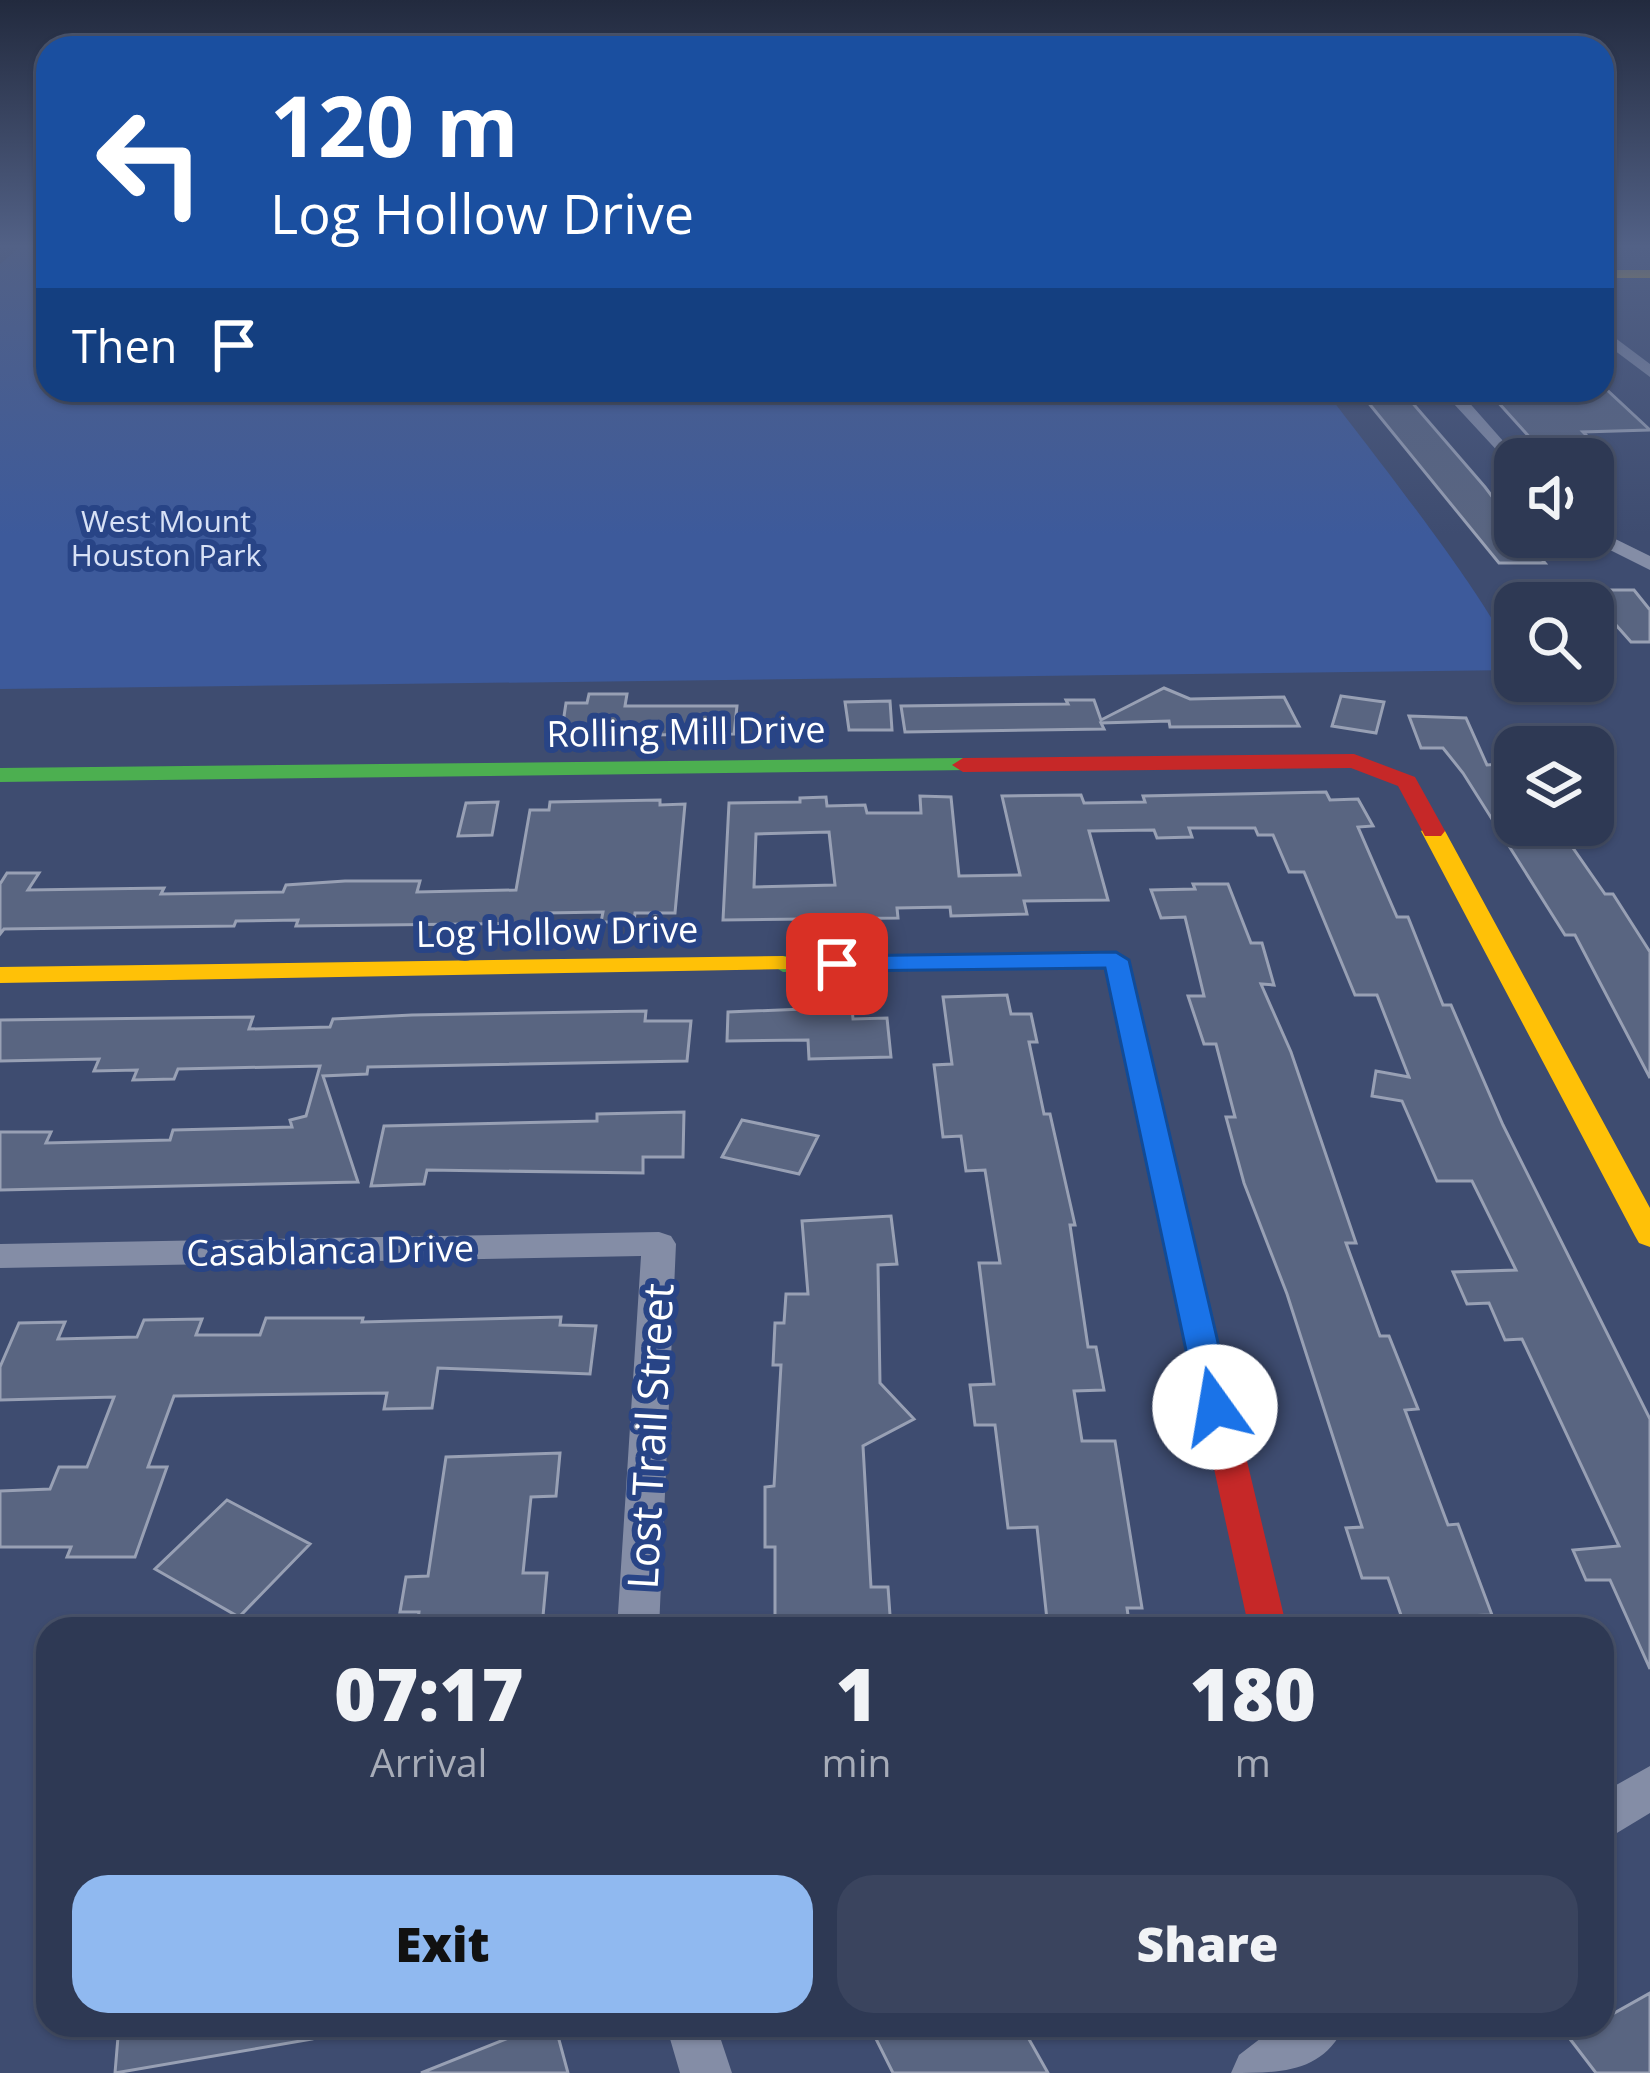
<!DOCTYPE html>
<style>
body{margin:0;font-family:"Open Sans",sans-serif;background:#3a445e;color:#f1f3f6;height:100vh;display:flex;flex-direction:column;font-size:45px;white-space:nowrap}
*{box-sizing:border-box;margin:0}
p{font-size:39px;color:#a7acb8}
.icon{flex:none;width:66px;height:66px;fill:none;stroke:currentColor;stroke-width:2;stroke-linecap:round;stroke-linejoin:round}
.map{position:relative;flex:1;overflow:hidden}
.details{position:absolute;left:36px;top:1617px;width:1578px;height:420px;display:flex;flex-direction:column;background:#2e3954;border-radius:36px;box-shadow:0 3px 9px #0004,0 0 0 3px #49536b}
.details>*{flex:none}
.hud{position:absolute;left:36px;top:36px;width:1578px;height:366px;border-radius:36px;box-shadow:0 3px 9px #0004,0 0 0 3px #49536b;background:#1a4fa0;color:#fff;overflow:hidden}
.tools{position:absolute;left:1494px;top:438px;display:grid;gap:24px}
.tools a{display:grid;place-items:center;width:120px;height:120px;border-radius:24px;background:#2e3954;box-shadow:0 3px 9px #0004,0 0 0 3px #49536b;font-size:60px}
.pin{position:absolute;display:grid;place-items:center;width:102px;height:102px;color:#fff;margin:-51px;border-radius:24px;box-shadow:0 6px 18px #0006}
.me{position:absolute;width:132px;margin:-66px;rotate:347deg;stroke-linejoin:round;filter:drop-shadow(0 0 9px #0008)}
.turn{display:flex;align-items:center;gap:42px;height:252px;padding:0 36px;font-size:54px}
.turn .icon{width:156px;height:156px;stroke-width:2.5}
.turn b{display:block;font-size:84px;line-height:102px}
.then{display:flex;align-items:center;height:114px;padding:0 36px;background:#0003;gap:24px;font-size:45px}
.eta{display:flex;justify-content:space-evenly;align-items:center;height:204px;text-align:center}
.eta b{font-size:72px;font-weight:800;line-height:84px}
.button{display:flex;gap:24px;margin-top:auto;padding:24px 36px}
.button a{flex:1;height:138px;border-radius:36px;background:#90b9f0;color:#111;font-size:48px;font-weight:800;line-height:138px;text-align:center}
.button a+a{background:#3a445e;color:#f1f3f6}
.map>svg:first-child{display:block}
</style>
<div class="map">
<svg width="1650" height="2073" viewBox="0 0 1650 2073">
<rect width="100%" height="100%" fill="#3e4c70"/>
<path fill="#3d5a9b" d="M22,245H48V390H1325C1359,436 1515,630 1515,670L0,689V264Z"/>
<path fill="#596581" stroke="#98a0b4" stroke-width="3" fill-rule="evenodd" d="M1358,390H1396L1410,400L1485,487L1515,527V537H1523L1545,563H1499Z
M1487,390H1607L1650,430L1583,432L1609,458H1570L1563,450H1541Z
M1585,590H1634L1650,610V642H1631Z
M1164,688L1190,699L1284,697L1299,726L1170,727L1169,721L1101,723L1104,729L905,732L901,706L1068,704L1066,700H1094L1101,720Z
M589,694H627L625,706H737L734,734L561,736L566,703H587Z
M1341,696L1384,702L1376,733L1332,726Z
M890,701L892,730H849L845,702Z
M1409,716L1466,718L1487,765L1515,763V825H1557L1605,894H1613L1650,952V1078L1575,935H1565L1463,773L1443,748H1421Z
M1326,792L1330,800L1358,799L1373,826L1358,827L1397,917H1408L1443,1005H1451L1503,1125L1650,1419V1669L1610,1580H1586L1573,1550L1619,1546L1522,1339L1505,1340L1489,1303L1467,1304L1453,1272L1516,1270L1472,1181H1437L1402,1101L1372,1096L1376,1071L1409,1077L1377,995H1355L1304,872H1289L1273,835H1258L1255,828H1189L1192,837L1157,838L1154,830L1089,831L1108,900L1024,901L1027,914L951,916L950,907L897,908L898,918L723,920L729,803L800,802V798L826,797L827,806L865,805L867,813H921L920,796L951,797L959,876L1020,875L1002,796L1081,795L1084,803L1145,802L1143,796ZM829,832L835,885L754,887L756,834Z
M660,800V805L685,804L675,913H635L634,922H601L603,912L546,913L545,923L296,926L298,920L236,921L234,926L4,929L0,934V884L7,873H39L28,890L164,888L161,894L283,892L286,885L345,881H420L417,892L516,890L530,810H549L550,802Z
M498,802L492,835L458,836L466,803Z
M1193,884H1228L1251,943H1262L1274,985L1261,984L1291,1052L1356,1243H1346L1380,1336H1389L1418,1409L1405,1410L1448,1525L1458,1524L1492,1615L1402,1618L1388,1578H1362L1346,1528L1362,1527L1287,1294L1244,1183L1226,1117H1235L1216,1044H1204L1188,996H1204L1185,917L1161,918L1151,890L1195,889Z
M1007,995L1011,1014H1031L1037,1042H1029L1044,1114H1050L1075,1225H1070L1088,1347H1096L1104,1390L1074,1391L1082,1441H1115L1142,1608H1127L1130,1629H1048L1037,1527L1008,1528L995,1425H975L970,1385L994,1384L979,1263H1000L985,1170L966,1171L961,1136L943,1137L934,1065L952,1064L943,997Z
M852,1007L853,1019L887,1018L891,1057L809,1059L808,1040L727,1041L728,1012Z
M646,1011L645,1021H691L687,1061L368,1067L367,1074L323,1076L358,1182L0,1190V1132H51L46,1143L170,1140L173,1130L292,1127L290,1120L306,1116L320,1066L178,1069L174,1079L133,1080L137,1070L94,1071L99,1059L0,1061V1020L253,1017L249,1029L330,1027L333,1019L412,1015Z
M684,1112L683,1157H643V1173L427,1170L424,1184L371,1186L384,1126L597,1121V1114Z
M742,1120L818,1136L799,1174L722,1157Z
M891,1216L897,1264L878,1265L880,1383L914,1419L863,1446L871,1587H888L891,1629H775V1547H765V1487L774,1486L781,1365H773L775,1323H784L786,1294H808L802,1221Z
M561,1317L560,1325L596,1326L590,1374L438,1368L432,1408L384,1409L387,1393L174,1396L148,1467H167L135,1557H67L71,1547H0V1491L50,1489L59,1467H87L114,1397L0,1400V1367L19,1323L65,1322L58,1339L137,1337L144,1320L202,1319L196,1335H260L266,1318H363L362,1322Z
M560,1453L556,1496L531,1497L523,1573H547L542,1627L417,1629L419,1612H400L406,1577L428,1576L446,1457Z
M227,1500L310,1544L239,1617L155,1569Z
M1650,1993V2073H1596L1570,2039L1602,2025V2020Z
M119,2025H311L312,2039L115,2073Z
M541,2025H555L568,2073H421Z
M888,2025H1021L1048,2073H893L873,2033Z"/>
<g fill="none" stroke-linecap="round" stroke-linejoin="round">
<path fill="#848da6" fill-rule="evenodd" d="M1602,328L1650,364V377L1602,341Z
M1441,390H1458L1519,459H1515V470Z
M1593,528L1650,556V570L1586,538L1593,537Z
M659,1232L671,1236L676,1244L659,1629H617L641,1256L0,1268V1244Z
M1650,1766V1813L1602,1842V1793Z
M666,2025H716L732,2073H680Z
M1278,2025H1345C1323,2073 1281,2073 1231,2073L1239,2055Z"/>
<path fill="#4caf50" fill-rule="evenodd" d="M963,758L974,765L971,770L0,782V768Z
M1116,952L1129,960L1168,1129L1154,1138L1140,1129L1105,968L783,972L770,964L783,956Z"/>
<path fill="#ffc107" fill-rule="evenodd" d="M1602,270H1650V278H1602Z
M1433,824L1445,831L1650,1208V1247L1639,1243L1635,1236L1421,831Z
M783,956L792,959L796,964L792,969L0,983V967Z"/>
<path fill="#c62828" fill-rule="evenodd" d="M1354,754L1415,777L1445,831L1441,836H1425L1398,786L1351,768L963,772L952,765L963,758Z
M1154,1120L1168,1129L1287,1629H1249L1140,1129Z"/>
</g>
<linearGradient id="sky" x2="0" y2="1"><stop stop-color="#222a3e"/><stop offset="0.46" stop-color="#526186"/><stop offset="1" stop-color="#526186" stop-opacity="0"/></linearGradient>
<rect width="1650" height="535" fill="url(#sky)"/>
<path fill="#1a73e8" stroke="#114b97" stroke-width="3" d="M1116,952L1129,960L1233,1407L1227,1416L1215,1420L1203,1416L1198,1407L1105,968L837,971L824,964L837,956Z"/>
<g text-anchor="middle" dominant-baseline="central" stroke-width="12" stroke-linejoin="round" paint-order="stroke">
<g font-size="30" fill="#d7e1f6" stroke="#284486">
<text x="166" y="520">West Mount<tspan x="166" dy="34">Houston Park</tspan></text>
</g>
<g font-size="36" fill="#fff" stroke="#284486">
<text transform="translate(686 731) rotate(-1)">Rolling Mill Drive</text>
<text transform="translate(557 931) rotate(-1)">Log Hollow Drive</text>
<text transform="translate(330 1250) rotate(-1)">Casablanca Drive</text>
</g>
<g font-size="42" fill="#fff" stroke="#284486">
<text transform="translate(649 1436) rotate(-87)">Lost Trail Street</text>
</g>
</g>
</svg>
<div class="tools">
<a><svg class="icon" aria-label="sound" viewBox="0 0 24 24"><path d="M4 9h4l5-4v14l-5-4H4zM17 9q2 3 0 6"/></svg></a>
<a><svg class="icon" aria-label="search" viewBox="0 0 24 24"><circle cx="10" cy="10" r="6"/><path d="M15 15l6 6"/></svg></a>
<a><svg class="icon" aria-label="layers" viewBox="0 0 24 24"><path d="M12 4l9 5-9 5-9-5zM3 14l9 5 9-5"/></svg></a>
</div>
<div class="pin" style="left:837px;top:964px;background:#d93025"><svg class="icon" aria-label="arrive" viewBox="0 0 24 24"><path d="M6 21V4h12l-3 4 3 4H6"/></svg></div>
<svg class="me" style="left:1215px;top:1407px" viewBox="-20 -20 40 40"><circle r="19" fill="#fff"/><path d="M0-13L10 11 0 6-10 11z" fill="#1a73e8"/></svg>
<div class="hud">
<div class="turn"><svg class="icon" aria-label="left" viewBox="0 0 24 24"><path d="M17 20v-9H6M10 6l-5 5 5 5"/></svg><div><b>120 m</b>Log Hollow Drive</div></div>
<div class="then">Then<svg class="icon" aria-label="arrive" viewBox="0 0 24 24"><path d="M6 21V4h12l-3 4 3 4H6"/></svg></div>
</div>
<section class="details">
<div class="eta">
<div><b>07:17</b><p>Arrival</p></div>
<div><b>1</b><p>min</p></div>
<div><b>180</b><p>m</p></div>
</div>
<div class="button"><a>Exit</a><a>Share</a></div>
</section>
</div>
